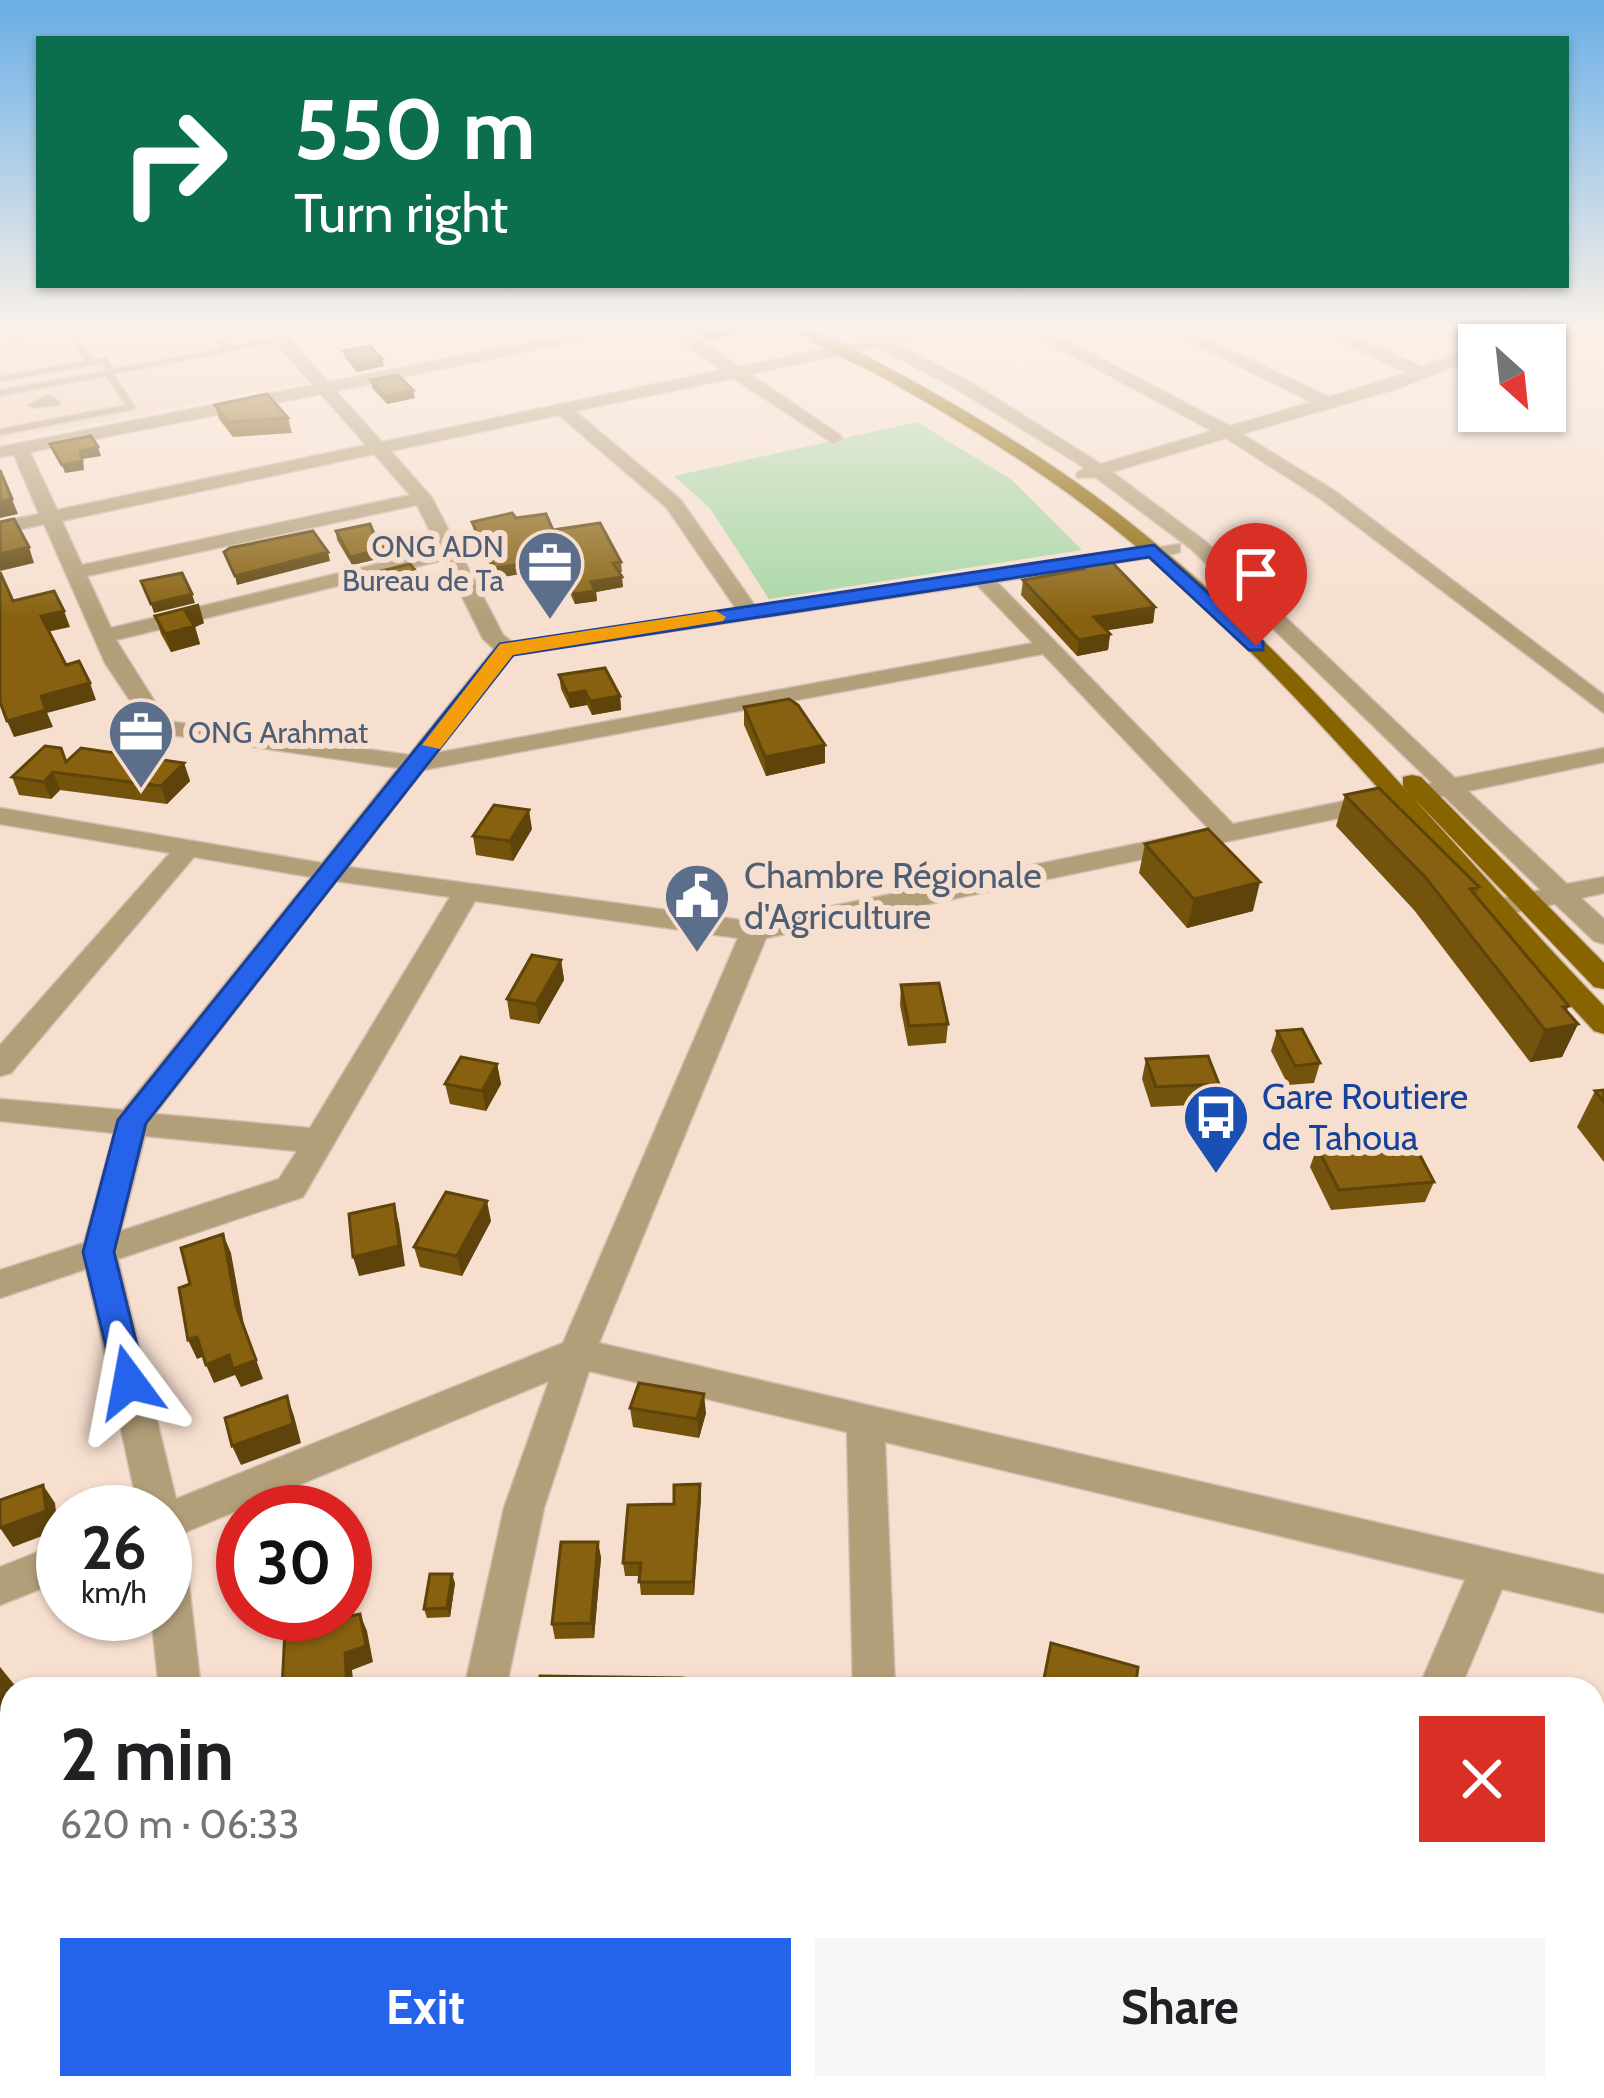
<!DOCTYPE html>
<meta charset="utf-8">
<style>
body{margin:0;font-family:Cabin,sans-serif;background:#f6f6f6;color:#202124;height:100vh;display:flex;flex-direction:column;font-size:45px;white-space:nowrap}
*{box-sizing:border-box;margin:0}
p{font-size:39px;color:#757577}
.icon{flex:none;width:66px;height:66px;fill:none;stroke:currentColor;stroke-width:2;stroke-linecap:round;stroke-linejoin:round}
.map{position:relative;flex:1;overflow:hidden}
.panel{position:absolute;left:0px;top:1677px;width:1605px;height:423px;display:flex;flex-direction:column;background:#fff;border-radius:36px 36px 0 0;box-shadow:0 3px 9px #0004}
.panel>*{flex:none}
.guide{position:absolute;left:36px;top:36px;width:1533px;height:252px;border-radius:0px;box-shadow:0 3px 9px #0004;background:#0b6e4f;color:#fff;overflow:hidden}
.needle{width:78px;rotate:153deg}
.controls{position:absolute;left:1458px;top:324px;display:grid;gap:24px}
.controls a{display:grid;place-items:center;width:108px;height:108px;border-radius:0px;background:#fff;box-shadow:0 3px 9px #0004;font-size:60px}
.speed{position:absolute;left:36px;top:1485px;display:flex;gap:24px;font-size:60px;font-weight:700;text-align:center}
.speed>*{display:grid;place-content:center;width:156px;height:156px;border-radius:50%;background:#fff;box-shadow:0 3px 9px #0004;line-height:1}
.speed small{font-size:30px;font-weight:400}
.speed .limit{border:18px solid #d22;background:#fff;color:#111}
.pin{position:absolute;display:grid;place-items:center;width:102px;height:102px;color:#fff;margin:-123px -51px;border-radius:50% 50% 50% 0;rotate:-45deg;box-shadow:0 0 12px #0007}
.pin .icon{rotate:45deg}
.me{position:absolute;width:132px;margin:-66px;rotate:347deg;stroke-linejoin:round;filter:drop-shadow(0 0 9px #0008)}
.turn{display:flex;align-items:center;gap:42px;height:252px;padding:0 60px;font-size:54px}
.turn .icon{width:156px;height:156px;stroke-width:2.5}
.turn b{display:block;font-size:84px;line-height:102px}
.round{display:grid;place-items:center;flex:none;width:126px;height:126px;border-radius:0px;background:#f6f6f6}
.headline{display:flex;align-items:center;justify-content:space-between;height:204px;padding:0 60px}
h1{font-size:72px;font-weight:700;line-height:90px}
.action{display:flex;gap:24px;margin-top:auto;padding:24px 60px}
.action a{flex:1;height:138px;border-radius:0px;background:#2563eb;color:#fff;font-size:48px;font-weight:700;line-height:138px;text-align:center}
.action a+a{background:#f6f6f6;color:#202124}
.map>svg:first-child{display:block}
</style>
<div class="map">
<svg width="1604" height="2098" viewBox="0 0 1604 2098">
<rect width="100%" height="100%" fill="#f6dfcf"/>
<path fill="#f1d3be" d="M44,325H255L306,382L0,442V333Z"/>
<path fill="#a8d7a6" d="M917,422L1012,480L1082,550L769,599L710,508L674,476Z"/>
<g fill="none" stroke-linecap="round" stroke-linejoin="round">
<defs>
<path id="lane" d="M65,325H71L92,360L107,358L113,369L223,349L217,341L224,338L214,325H222L232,341L226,342L231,347L282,338L286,340L113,374L135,407L134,409L0,435V429L126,405L106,376L0,396V390L106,371L102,363L0,381V377L85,361L66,330L10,339L6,337Z
M105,325H120L103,330L99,328Z
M48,395L59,401V405L32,408L28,405Z"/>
<path id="street" d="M0,325H15L0,331Z
M260,325H277L328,382L619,325H651L336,391L382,442L722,370L658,325H677L739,367L863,341L836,325C854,325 866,336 882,337C906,339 940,325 968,325L894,344L962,377L1101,464L1212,431L1016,325H1036L1230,426L1312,402L1156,325H1177L1329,397L1407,373L1307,325H1328L1422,367L1473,347L1427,325H1449L1489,342L1491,345H1479V356L1399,388L1242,434L1335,491L1604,695V713L1321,499L1226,438L1112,472L1205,541L1455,778L1604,748V762L1468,791L1567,884L1604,877V893L1581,898L1604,919V944L1594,941L1555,904L1499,916L1489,913L1485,907L1489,901L1541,890L1444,796L766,938L599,1343L1604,1575V1613L1502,1589L1460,1689H1418L1465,1580L885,1442L895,1689H853L847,1432L589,1371L544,1508L506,1689H464L504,1508L549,1381L176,1536L185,1550L201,1689H159L151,1614H165V1512H139L86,1269L0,1298V1270L84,1243L114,1133L0,1121V1099L123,1110L311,877L194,857L11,1073L0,1076V1045L170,853L0,824V808L322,863L398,768L151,732L105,663L44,524L0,534V522L39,514L14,455L0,457V447L313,385ZM876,347L950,385L1077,463L1084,468L1076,474L1078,478L1095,477L1191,549L1432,783L1233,824L997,582L1173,554L1180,552V544L756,607L680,499L575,411L733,378L834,444L843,439L840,435L750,374ZM321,394L366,445L57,510L30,452ZM559,415L666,507L737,610L532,642H512L503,635L432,498L391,451ZM374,454L410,495L82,565L62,521ZM417,505L439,549L111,628L87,576ZM444,560L483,639L494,649L409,755L167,721L116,640ZM977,585L1033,643L436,753L513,655ZM1043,654L1209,829L755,922L348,867L423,770ZM336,881L450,897L310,1128L155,1114ZM475,901L738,938L563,1343L176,1499L118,1259L303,1197ZM145,1136L297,1151L279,1179L121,1231Z
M63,1542V1580L0,1605V1567Z
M12,1976V2026L0,2029V1979Z
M386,2088H436V2098H384Z
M861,2088H911L912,2098H860Z
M1162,2088H1217L1213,2098H1157Z"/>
<path id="primary" d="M787,325H807C932,389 1054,457 1161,548C1324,684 1457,853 1604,1006V1034L1594,1031C1436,861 1293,672 1111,526C1042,471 967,425 891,382C858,363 817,349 787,325Z
M1412,775L1421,777L1604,963V989L1594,987L1403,787V777Z"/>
</defs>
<use href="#lane" stroke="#d2beb0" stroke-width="3"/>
<use href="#street" stroke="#d2beb0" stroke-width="3"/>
<use href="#primary" stroke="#d2beb0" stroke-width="3"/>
<use href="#lane" fill="#b29f79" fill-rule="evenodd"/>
<use href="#street" fill="#b29f79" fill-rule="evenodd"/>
<use href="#primary" fill="#886400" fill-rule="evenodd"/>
</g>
<path fill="#74530d" d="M683,325H761V329L708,339Z
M343,351L382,359L384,366L357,372L345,358Z
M371,380L415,398L387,404L372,388Z
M215,405L288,418L292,433L233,437L219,419Z
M516,518L553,530L621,562L622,572H619L623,587L596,592L597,601L575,604L558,568L496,578L474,532L472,522Z
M336,531L397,545L399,554L352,565L337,540Z
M1075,559L1155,607L1153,623L1106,630L1110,634L1108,650L1077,656L1021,595L1023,580L1073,570Z
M155,616L204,623L195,627L200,644L171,652L161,634Z
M559,675L620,696L621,710L592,715L587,705L570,708L561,689Z
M744,707L825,763L766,776L744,725Z
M66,762L184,763L190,781L167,804L60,790L51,799L19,795L12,777Z
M1345,795L1479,887L1476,896L1578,1024L1562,1057L1530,1062L1414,910L1336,826Z
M532,829L513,861L476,855L473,836Z
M1145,844L1253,911L1187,928L1139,873Z
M561,960L564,980L539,1024L510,1019L507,999Z
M901,985L948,1024L946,1043L908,1046L900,1005Z
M1277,1031L1320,1063L1314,1083L1288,1085L1271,1051Z
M1146,1059L1219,1084L1214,1104L1151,1107L1142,1079Z
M497,1064L501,1084L486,1111L450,1104L445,1084Z
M1604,1090V1162L1577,1127L1595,1091Z
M1317,1147L1434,1182L1425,1202L1331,1210L1310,1167Z
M491,1221L462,1276L420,1267L414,1247Z
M630,1408L706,1413L699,1438L633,1427Z
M700,1484L701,1498L694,1595H641L639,1576H625L623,1563L674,1504Z
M598,1542L601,1558L594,1638L555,1639L552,1624Z
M455,1583L450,1617L427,1618L424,1609Z
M0,1667L12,1689V1872L10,1886L0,1888Z"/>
<path fill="#5e440a" d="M9,325H25L26,328L11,331Z
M231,325H246L248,332L233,334Z
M719,325H761V329L708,339V327Z
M382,359L384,366L357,372L356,364Z
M413,390L415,398L387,404L385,396Z
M98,447L101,456L83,459L84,470L65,473L62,465L80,451Z
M12,499L18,514L0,518V502Z
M397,545L399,554L352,565L350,557Z
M29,547L34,563L0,571V554Z
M328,552L330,561L237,585L235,576Z
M557,558L558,568L496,578L495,568Z
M419,575L421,584L368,595L366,586Z
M622,577L623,587L596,592L597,601L575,604L574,594L591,582Z
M192,594L195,603L154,613L151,604Z
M199,605L204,623L195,627L200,644L171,652L165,634L185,611Z
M1155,607L1153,623L1091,633L1094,617Z
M64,611L70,627L47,632L41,616Z
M1110,634L1108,650L1077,656L1079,640Z
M90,683L96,700L47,713L41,696Z
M585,691L587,705L570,708L568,694Z
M620,696L621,710L592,715L590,701Z
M46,710L53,727L14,737L7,721Z
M825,745V763L766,776L765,757Z
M184,763L190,781L167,804L161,786Z
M53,772L60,790L51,799L44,782Z
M529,810L532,829L513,861L510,841Z
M1260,882L1253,911L1187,928L1194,899Z
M561,960L564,980L539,1024L536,1004Z
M1569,1006L1558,1027L1578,1024L1562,1057L1530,1062L1545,1030L1563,1007Z
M497,1064L501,1084L486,1111L482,1091Z
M487,1201L491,1221L462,1276L457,1256Z
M394,1204L399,1224L405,1266L359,1276L353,1257Z
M223,1234L231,1253L244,1325L263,1379L241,1387L235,1375L214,1383L206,1365L229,1355L236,1306Z
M197,1337L205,1356L197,1359L188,1340Z
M704,1394L706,1413L699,1438L697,1419Z
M287,1396L294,1416L301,1443L241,1465L232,1446Z
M700,1484L701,1498L694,1595L693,1582Z
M43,1485L55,1503L58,1530L13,1547L0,1528Z
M598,1542L601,1558L594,1638L591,1623Z
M452,1574L455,1583L450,1617L447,1608Z
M360,1614L367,1631L373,1662L352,1670L354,1689H347L345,1653Z
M0,1667L18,1689H12V1778L0,1775Z
M12,1808V1872L10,1886L0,1876V1810Z
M12,2066V2082L0,2085V2069Z"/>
<path fill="#87610f" stroke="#5e440a" stroke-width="3" d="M370,346L382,359L356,364L343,351Z
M398,375L413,390L385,396L371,380Z
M267,394L288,418L229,422L215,405Z
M91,436L98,447L80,451L82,461L62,465L50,444Z
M0,470L12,499L0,502Z
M512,513L516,518L546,514L553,530L600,523L621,562L613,563L622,577L591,582L595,591L574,594L557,558L495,568L472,522Z
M14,519L29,547L0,554V522Z
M370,524L377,541L391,538L397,545L350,557L336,531Z
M313,531L328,552L235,576L224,552L230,548Z
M1105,555L1155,607L1094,617L1110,634L1079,640L1023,580L1084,569L1075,559Z
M410,564L419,575L366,586L361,576Z
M0,572L13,601L54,591L64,611L41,616L66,665L79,661L90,683L41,696L46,710L7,721L0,702Z
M182,573L192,594L151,604L141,581Z
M199,605L185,611L194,626L165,634L155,616Z
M605,668L620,696L590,701L585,691L568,694L559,675Z
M789,699L798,705L825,745L765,757L744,707Z
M45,746L61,748L66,762L81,748L184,763L161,786L53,772L44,782L12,777Z
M1379,788L1479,887L1470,889L1569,1006L1563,1007L1578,1024L1545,1030L1426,878L1345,795Z
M494,805L529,810L510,841L473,836Z
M1208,829L1260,882L1194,899L1145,844Z
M532,955L561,960L536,1004L507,999Z
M939,983L948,1024L909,1026L901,985Z
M1302,1029L1320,1063L1295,1066L1277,1031Z
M1208,1056L1219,1084L1156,1087L1146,1059Z
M461,1057L497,1064L482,1091L445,1084Z
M1604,1090V1102L1595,1091Z
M1413,1142L1434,1182L1339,1190L1317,1147Z
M446,1192L487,1201L457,1256L414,1247Z
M394,1204L399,1246L353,1257L349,1214Z
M223,1234L236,1306L256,1360L233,1369L229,1355L206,1365L197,1337L188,1340L179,1288L190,1284L181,1248Z
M639,1383L704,1394L697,1419L630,1408Z
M287,1396L293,1424L232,1446L225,1418Z
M700,1484L693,1582H639L641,1563H623L628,1505L674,1504V1485Z
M43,1485L46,1511L0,1528V1500Z
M561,1542H598L591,1623L552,1624Z
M430,1574H452L447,1608L424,1609Z
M360,1614L366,1646L345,1653L347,1689H282L285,1629Z
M1051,1643L1138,1667L1135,1689H1042Z
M540,1676L683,1678V1689H538Z
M12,1759V1808L0,1810V1762Z
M12,1932V1964L5,1965Z
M12,2031V2066L0,2069V2034Z"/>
<linearGradient id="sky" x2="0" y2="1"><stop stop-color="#68aee6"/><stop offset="0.53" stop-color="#fbf1e9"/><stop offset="1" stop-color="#fbf1e9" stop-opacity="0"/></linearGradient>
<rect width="1604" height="619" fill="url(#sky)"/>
<path fill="#2563eb" stroke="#184099" stroke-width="3" d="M1154,545L1263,642V650H1249L1149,557L513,655L146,1123L114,1252L146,1382L141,1392H117L83,1252L118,1120L500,644Z"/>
<path fill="#f59e0b" d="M716,611L726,617L723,621L513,655L440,749L422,745L500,644Z"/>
<defs>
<symbol id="office-pin" viewBox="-11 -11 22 30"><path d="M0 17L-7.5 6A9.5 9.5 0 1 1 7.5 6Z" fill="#5c6f8a" stroke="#f6dfcf"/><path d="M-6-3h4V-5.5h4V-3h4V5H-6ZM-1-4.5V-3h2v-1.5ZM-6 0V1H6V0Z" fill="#fff"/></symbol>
<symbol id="civic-pin" viewBox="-11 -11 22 30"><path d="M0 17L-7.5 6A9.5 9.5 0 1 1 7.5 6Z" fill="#5c6f8a" stroke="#f6dfcf"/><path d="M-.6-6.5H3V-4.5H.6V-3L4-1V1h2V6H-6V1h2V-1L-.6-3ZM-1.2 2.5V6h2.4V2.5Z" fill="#fff"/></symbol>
<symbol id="bus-pin" viewBox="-11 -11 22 30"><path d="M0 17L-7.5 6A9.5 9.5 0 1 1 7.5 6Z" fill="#1a4fb4" stroke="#f6dfcf"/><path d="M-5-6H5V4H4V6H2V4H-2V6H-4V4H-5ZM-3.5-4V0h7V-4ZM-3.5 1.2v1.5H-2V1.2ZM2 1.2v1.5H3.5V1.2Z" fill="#fff"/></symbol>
</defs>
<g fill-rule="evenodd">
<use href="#office-pin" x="512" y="525" width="76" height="104"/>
<use href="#office-pin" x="103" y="694" width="76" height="104"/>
<use href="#civic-pin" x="659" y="858" width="76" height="104"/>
<use href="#bus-pin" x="1178" y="1079" width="76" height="104"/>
</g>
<g text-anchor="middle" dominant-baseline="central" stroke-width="12" stroke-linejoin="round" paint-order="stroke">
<g font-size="30" fill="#4e5e75" stroke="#f6dfcf" text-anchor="end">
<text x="504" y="546">ONG ADN<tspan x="504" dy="34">Bureau de Ta</tspan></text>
<text x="188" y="732" text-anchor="start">ONG Arahmat</text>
</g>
<g font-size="36" fill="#4e5e75" stroke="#f6dfcf" text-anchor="start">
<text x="744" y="875">Chambre Régionale<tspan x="744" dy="41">d'Agriculture</tspan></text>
</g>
<g font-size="36" fill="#164399" stroke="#f6dfcf" text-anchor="start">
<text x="1262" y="1096">Gare Routiere<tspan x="1262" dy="41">de Tahoua</tspan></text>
</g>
</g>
</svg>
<div class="controls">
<a><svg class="needle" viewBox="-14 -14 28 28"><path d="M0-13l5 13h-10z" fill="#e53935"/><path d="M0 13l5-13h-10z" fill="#757577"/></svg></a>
</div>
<div class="speed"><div>26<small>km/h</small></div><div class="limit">30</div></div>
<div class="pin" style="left:1256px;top:646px;background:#d93025"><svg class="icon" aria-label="arrive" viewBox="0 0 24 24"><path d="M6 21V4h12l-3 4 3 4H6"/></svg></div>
<svg class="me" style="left:129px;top:1382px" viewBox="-20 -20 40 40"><path d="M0-17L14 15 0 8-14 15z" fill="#2563eb" stroke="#fff" stroke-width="4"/></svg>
<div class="guide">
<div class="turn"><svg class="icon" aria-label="right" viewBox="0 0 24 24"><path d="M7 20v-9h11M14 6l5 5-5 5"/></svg><div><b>550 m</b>Turn right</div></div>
</div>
<section class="panel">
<div class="headline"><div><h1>2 min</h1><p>620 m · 06:33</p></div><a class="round" style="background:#d93025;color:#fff"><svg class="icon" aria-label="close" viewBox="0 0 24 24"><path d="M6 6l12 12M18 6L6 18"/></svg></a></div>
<div class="action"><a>Exit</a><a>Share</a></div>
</section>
</div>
